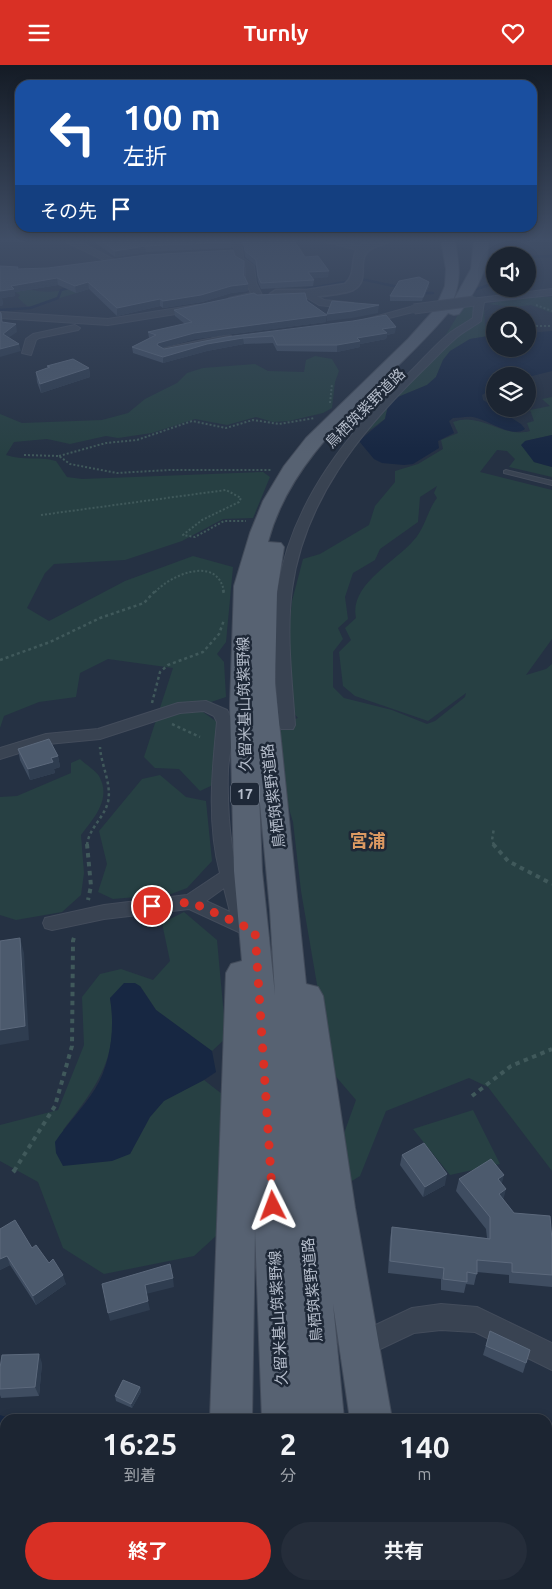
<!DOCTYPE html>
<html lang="ja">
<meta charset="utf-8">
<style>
body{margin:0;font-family:Ubuntu,"Noto Sans JP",sans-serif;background:#252d3a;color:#f1f3f6;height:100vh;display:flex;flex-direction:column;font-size:19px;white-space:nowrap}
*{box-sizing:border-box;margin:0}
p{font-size:16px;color:#a0a5ac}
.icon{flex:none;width:28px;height:28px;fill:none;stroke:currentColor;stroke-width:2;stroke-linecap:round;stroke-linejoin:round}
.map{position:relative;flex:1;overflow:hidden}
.sheet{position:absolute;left:0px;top:1349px;width:552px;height:176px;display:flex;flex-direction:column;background:#1c2532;border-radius:15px 15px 0 0;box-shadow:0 2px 8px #0003,0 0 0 1px #3a424d}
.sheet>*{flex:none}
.hud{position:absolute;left:15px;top:15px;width:522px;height:152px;border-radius:15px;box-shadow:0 2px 8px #0003,0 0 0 1px #3a424d;background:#1a4fa0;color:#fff;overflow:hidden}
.tools{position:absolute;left:486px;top:182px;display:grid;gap:10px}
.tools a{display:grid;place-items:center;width:50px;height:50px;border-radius:50%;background:#1c2532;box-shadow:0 2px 8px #0003,0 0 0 1px #3a424d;font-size:25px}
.pin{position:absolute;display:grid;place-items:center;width:42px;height:42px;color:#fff;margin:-21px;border:2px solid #fff;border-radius:50%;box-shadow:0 1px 5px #0007}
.me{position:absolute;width:55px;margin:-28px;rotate:357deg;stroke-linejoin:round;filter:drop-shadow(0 0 4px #0008)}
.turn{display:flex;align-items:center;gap:18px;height:105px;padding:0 25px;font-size:22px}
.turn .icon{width:65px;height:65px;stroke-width:2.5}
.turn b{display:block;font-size:35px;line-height:42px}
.then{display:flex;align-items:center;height:48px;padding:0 25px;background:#0003;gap:10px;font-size:19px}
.eta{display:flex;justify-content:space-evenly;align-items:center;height:85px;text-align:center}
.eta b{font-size:30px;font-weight:700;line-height:35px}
.primary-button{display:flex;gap:10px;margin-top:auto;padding:10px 25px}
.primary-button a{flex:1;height:58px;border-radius:30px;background:#d93025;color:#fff;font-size:20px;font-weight:700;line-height:58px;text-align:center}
.primary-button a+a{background:#252d3a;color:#f1f3f6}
header{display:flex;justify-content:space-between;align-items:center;height:65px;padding:0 25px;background:#d93025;color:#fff;font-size:22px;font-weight:700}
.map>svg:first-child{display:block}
</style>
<header><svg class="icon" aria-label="menu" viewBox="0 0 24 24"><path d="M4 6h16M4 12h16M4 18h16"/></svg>Turnly<svg class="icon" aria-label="heart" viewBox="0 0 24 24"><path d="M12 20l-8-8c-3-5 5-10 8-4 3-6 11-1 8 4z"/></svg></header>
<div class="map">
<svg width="552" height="1524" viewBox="0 0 552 1524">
<rect width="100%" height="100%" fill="#253143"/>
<path fill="#274043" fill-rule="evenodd" d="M13,220C28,225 42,228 58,226C66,224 74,221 82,223L83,226L34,241H27L18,233L20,230L8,222Z
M470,230L476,232L477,240L484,242L485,260H495V270L470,274L451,286L443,295L436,312L427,320L398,332L388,341L385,354L367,367L358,363L436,286Z
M515,232H552V248L531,240L513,242L489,239Z
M315,291L332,294L339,306L335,317L332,343L323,348L289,356L273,357L256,352L227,360L195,354L152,368L118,373L106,371L70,379L47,374L14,377L6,390C23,396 39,391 56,396L67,412L82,414L263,407L270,412L253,453L223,454L182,476L125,495L54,499L45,508L27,543L49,556L125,516L193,491L233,502L226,577L217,589L224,597L226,632L196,642L217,657L215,719L200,726L179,704L155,703L144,692L173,603L108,594L80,608L76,632L39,637L4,651L0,663V349L22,358L102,355L128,348L145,334L177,318L187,308L203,303L255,299L268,306L304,307L306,295Z
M552,332V370L525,376L534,397L552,402V412L509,402L515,394L507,386L497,385L480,407L552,425V574L526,610L546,604L552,599V1106L488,1022L469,1013L386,1046L360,1111L347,1119L342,1074L356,1035L332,1007L301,826L293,757L284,727L277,659L298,653L290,644L287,585L292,536L303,494L320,489L369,460L375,441L395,417V406L418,399L443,384L441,375L458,368L453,357C481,346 503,374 530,366L527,358L534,356L530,345L550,341L542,334ZM437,421L434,428L437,433C427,446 425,464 413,476C395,497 349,520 356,553L345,563L351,575L339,587L343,621L355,631L428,656L466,628L465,632L435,656L427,659L392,645L344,633L333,622V587L343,574L338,563L348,554L345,532L353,508L375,495L380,484L418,457L420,432Z
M80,694C85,699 98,707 100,713C111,735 93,754 81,770L84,808L81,830L62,847L16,855L0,850V732L17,731L71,708V698Z
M160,710L186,732L206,736L212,796L187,823L171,829L113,834L98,827L107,799L99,766L142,714Z
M184,847L217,875L226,973L212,986L156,945L140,921L110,933C120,992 97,1021 63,1065L130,1089L150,1052L164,1035L204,1015L222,1029L216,1171L194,1191L104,1209L63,1183L38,1117L0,1096V1060L58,1045L84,980L82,932L100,909L121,904L153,915L170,896L162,858Z
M473,1045L500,1099L450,1110L413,1064Z"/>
<path fill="#172742" d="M552,266V306L528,312L495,311V322L482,330L483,335L521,359L525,364C512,374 487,354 473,352C466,351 459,353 453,353L449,356L454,368L438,376L439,383L413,399L404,400L382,398L374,394L359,376L385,354L388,341L398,332L427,320L436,312L443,295L450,286L470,274L495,270V284H528V268Z
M552,370V402L534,397L521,380L525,376Z
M124,918H135L140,921L156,945L212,986L216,1007L204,1015L164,1036L150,1052L130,1089L112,1096L63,1101L56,1088L55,1077C67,1059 83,1043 95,1024C111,998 115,963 110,933Z"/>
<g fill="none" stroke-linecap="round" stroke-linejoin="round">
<path stroke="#172742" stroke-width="2.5" d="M502,191H511
M528,192L552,191
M477,224L489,220L495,207
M301,225L361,214L403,223
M421,228H433
M0,245L30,243L58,233L61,225L72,222"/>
<path fill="#172742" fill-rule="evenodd" d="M0,1350L12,1354H5V1399L0,1398Z
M125,1520H177V1524H125Z"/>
<defs>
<path id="service" d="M506,405L552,416V420L504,408V406Z"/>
<path id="minor" d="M62,175H76L119,197L112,199Z
M229,175H237L242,183L243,193L254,201L256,218L262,230L260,232L234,236L229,233L251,228L246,218V202L235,194L234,183Z
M318,175H336L366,183L362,186Z
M552,224V230L484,237L481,256C473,262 464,266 456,273C444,283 433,296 421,307C360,367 304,436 292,524C286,569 292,615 295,660L293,664H281L279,660C276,615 271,568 278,523C292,435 350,365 413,304C425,292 437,278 451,267C458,262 466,258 473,253L474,239L471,238V234Z
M307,226L324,235L353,238L358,241L353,244L319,240L304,231V227Z
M197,240L200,241V245L108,260L0,253V247L108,254Z
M414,241L417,242V246L365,259L360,256Z
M75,260L80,263L78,265L39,273L36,275L31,290L22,288L26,274L33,269Z
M228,270L231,271V275L164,289L159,286L164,283Z
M206,636L227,645C238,662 229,685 228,705C227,734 229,774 236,801L247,802L250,807L247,812L240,814L251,856L257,859L260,864L257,869L250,871L243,869L189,844L104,854L52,865L45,863L43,858L45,853L104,840L187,830L220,808C207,759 212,706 217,657L214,651L204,646L180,648L100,674L48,679L0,694V683L46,669L98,664L178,638ZM224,823L230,847L206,836Z
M441,1239L477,1242L552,1278V1305L475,1267L441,1265L414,1268L359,1294L350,1290L346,1281L350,1272L412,1243Z"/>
<path id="tertiary" d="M372,175H390C384,181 373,180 367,187C357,198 370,216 353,225C341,230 278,237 270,229L276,225H307L345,219C361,206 343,183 372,175Z"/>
<path id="primary" d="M441,175H455C459,201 462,214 452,238L471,204L474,175H488C490,204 475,227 459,249L454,250L448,248C386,322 294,379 268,477L281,478L284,482L277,527L275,618L306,919L318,922L323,931L355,1143L392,1354H350L333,1239L344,1354H262L255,1165L252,1354H210L226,908L231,899L242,896L234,806L230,641L234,521L250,468L263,436L284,401L306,373L408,274L435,244L445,221L446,204ZM259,728L270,845L275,930L262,806Z
M204,1520H250V1524H204Z
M270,1520H356V1524H270Z
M374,1520H420V1524H374Z"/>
</defs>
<use href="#service" stroke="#434c5b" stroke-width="2"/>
<use href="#minor" stroke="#434c5b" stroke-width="2"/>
<use href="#tertiary" stroke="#434c5b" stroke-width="3"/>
<use href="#primary" stroke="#434c5b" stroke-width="2"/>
<path stroke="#40595b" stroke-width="2" stroke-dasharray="2 2" stroke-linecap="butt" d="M536,240L552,246
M528,261H552
M486,262H495
M330,338L332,319
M24,390L59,391L70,399L117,408L169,405H272
M59,391L106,378L137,375L192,356L226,363L253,355L279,359L315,353
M41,450L226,425L241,433L239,437L202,455L183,470L195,472L224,456H246
M155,527C172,509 218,490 224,527"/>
<path stroke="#40595b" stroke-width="2.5" stroke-dasharray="3 3" stroke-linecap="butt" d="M223,525L224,529
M0,595L50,577L100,553L144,538L156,525
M152,638L160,607L168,600L203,587L219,569L224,555
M172,659L200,672
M87,780C89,763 104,753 108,737C112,719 101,700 100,682
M494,780L492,775L494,763"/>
<path stroke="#40595b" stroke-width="4" stroke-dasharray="4.5 4.5" stroke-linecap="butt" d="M87,779L91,821L88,835
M493,779L508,796L552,819
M472,1031L511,1001L552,984
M14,1106L55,1041L72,981L73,876L75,869"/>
<path stroke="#40595b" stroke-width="4.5" stroke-dasharray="5.5 5.5" stroke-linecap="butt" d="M13,1107L15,1105
M185,1520V1524"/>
<use href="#service" fill="#394352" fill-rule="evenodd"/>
<use href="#minor" fill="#394352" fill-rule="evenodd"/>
<use href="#tertiary" fill="#394352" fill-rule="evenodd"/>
<use href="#primary" fill="#576272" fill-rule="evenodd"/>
<defs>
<path id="minor-bridge" d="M414,244L474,236"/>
</defs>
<use href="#minor-bridge" stroke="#434c5b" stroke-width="11" stroke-linecap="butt"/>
<use href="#minor-bridge" stroke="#394352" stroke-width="9"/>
</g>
<path fill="#3f4d61" d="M92,175H230L231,177V183L146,187L115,192Z
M239,175H296L295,176L305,192L328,212L312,213L314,215L313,221L261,224L258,217L256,201L245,192L244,182Z
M0,201L18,204L244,211L248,219V226L231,228L202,237L163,243L160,241L117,251L89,224L76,228L58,220L15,227V231L2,233L3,240L0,241Z
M429,221L422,236H390V231Z
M257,230L307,236L326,257L195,274L162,283L164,284L226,272L395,268L387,270L386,274L360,279V282L337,287L277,286L273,278L244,279L207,286L163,298L133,288L132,282L149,273L148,267L185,259L175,251L174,245Z
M47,301L89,303L90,312L41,328L37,317L36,307L48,303Z
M18,684L58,691L60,702L54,704L55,708L30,715L20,695Z
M402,1090L445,1120L423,1132L400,1100Z
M459,1114L502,1119L503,1134L514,1148L552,1175V1222L509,1218V1210L477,1207L474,1220L466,1219L464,1228L441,1225V1214L388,1208L390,1173L392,1162L487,1173L486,1164L456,1126Z
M0,1164L32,1183L49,1198L66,1219L36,1240L10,1200L0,1205Z
M490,1266L526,1298L523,1308L483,1290Z
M42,1298L39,1331L1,1333L0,1330V1303Z
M140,1322L141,1327L132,1343L116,1336L115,1331Z"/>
<path fill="#2f3d50" d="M145,181L146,187L115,192V186Z
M329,206L328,212L308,214V207Z
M57,213L58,220L15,227V231L2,233L3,240L0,241V226L11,221Z
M88,217L89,224L76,228L75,221Z
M429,217V221L422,236L423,232Z
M248,219V226L231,228L202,237L163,243V236L231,221Z
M160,234V241L117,251V243Z
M379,240L378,248L352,253L327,256V249Z
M327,250L326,257L195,274L158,284L157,280L158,278L194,268Z
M16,259L17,267L4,276L3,269Z
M396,262L395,268L387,270L386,274L360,279V282L337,287V280L382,264Z
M243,273L244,279L207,286L163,298V292L207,279Z
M19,279L21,286L0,292V284Z
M89,303L90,312L41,328L40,319Z
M58,691L60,702L54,704L55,708L30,715L28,704L51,693Z
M20,873L24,888L29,975L0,980V965Z
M447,1109L445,1120L423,1132L425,1122Z
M504,1110L501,1122L498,1114Z
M506,1124L503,1136L499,1129Z
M7,1191L10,1200L0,1205V1194Z
M63,1210L66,1219L36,1240L33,1231Z
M173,1213L174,1222L146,1229L145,1220Z
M148,1236L150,1245L110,1256L108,1248Z
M39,1289L42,1298L39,1331L35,1322Z
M140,1322L141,1327L132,1343L131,1339Z
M478,1520H482L478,1524H474Z"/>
<path fill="#4c5a6d" stroke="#5c697c" d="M100,175H230L231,177L145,181L115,186Z
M243,175H294L305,192L318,191L329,206L308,207L314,215L261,218L258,211L256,195L245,186Z
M233,185L235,191L244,196V211L248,219L231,221L201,230L163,236L160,234L117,243L88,217L75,221L57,213L11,221L14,224L0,226V201L18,202L17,204L48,203L146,190Z
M419,212L429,217L423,232L390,231L399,216Z
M254,228L257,230L305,228L307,236L327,250L194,268L158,278L157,280L164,284L226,272L353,256L386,250L396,262L382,264L387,268L357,273L360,276L337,280H277L273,271L243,273L207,279L163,292L132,282L156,270L148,267L192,257L174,245Z
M332,236L379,240L352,246L327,249Z
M0,247L1,248L2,257L16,259L3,269L19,279L0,284Z
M73,294L89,303L40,319L36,307L50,302L47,301Z
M49,674L58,691L51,693L53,697L28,704L18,684Z
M20,873L25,961L0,965V876Z
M424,1078L447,1109L425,1122L402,1090Z
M491,1094L504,1110L498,1114L506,1124L499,1129L514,1148L550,1151L552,1175V1210L512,1207V1198L477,1195V1209L467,1207V1217L443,1214L444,1203L390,1196L392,1162L490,1174V1152L459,1114Z
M15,1155L32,1183L36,1180L49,1198L53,1194L63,1210L33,1231L7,1191L0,1194V1164Z
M170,1199L173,1213L145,1220L148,1236L108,1248L102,1219Z
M490,1266L530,1285L526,1298L486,1281Z
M39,1289L35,1322L0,1324V1303L2,1290Z
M123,1315L140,1322L131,1339L115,1331Z
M439,1520H478L474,1524H433Z"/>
<linearGradient id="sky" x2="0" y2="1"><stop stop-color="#141b25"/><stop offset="0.45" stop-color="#404e66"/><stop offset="1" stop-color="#404e66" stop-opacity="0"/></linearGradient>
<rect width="552" height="389" fill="url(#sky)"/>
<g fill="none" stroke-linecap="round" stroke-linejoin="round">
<path stroke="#d93025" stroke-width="9" stroke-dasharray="0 16.2" d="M152,841L191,837L255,866L273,1141"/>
</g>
<g text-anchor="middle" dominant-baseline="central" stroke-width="5" stroke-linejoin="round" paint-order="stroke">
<rect fill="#1e2837" stroke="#88919f" stroke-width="1" x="231" y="717.5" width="28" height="23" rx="4"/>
<g font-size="14" font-weight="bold" fill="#b6becc">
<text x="245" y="729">17</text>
</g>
<g font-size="15" fill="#b6becc" stroke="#1e2837">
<text transform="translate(365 343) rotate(-45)">鳥栖筑紫野道路</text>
<text transform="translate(244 639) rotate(-91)">久留米基山筑紫野線</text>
<text transform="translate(273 731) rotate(-97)">鳥栖筑紫野道路</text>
<text transform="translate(312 1225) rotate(-95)">鳥栖筑紫野道路</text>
<text transform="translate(278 1253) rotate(-93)">久留米基山筑紫野線</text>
</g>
<g font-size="18" font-weight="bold" fill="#db9962" stroke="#1e2837">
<text x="368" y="775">宮浦</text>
</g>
</g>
</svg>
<div class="tools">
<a><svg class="icon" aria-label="sound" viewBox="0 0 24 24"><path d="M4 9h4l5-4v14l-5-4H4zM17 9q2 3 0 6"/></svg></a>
<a><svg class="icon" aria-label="search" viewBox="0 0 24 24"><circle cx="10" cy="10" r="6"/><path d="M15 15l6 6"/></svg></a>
<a><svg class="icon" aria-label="layers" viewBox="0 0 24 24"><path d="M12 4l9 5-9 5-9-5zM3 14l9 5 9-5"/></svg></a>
</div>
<div class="pin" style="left:152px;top:841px;background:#d93025"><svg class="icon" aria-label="arrive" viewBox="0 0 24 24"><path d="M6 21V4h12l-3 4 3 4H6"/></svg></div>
<svg class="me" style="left:273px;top:1141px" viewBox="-20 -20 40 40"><path d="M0-17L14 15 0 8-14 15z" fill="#d93025" stroke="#fff" stroke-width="4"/></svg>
<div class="hud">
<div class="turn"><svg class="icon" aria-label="left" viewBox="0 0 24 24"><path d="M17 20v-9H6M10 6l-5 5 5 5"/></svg><div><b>100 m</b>左折</div></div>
<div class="then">その先<svg class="icon" aria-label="arrive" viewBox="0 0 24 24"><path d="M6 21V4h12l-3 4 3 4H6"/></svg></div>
</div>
<section class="sheet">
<div class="eta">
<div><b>16:25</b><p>到着</p></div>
<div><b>2</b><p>分</p></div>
<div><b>140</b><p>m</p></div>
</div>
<div class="primary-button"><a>終了</a><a>共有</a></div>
</section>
</div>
